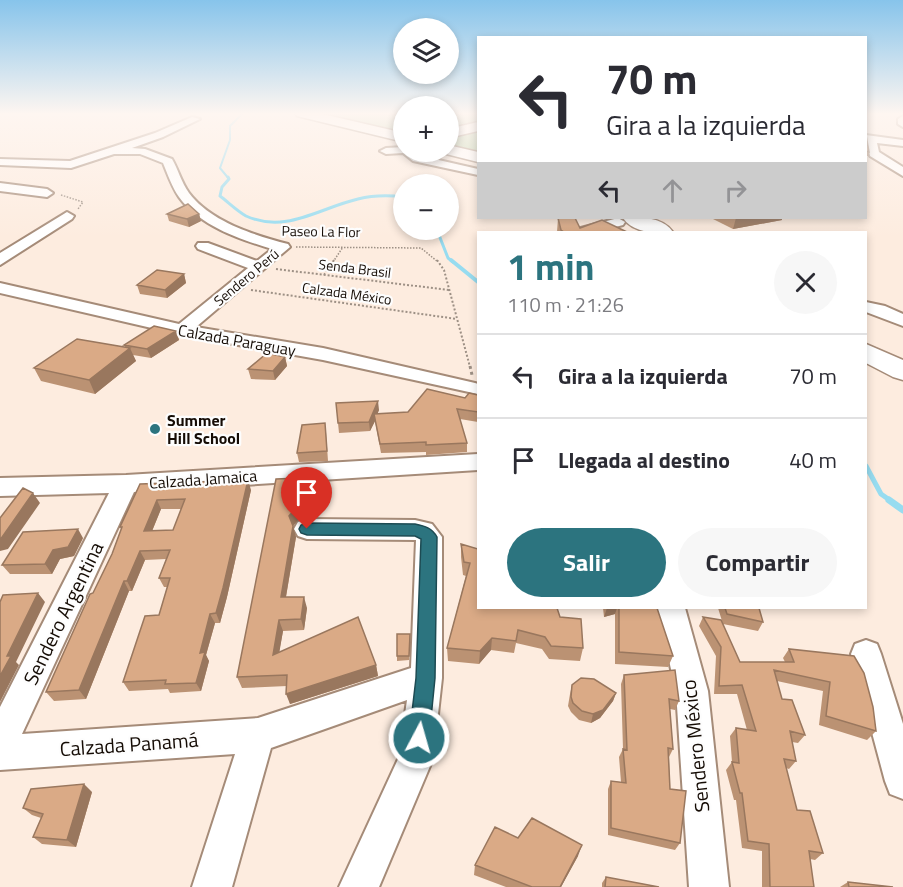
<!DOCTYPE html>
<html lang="es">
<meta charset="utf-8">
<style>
body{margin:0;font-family:"Titillium Web",sans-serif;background:#f7f7f7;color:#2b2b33;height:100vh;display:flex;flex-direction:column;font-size:22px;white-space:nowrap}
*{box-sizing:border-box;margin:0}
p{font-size:20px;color:#7c7c81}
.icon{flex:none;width:33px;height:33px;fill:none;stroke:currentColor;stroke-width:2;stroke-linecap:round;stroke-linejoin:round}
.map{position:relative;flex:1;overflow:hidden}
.side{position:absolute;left:477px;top:231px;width:390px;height:378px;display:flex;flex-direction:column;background:#fff;border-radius:0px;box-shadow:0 3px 9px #0003}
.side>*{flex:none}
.guide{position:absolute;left:477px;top:36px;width:390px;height:183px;border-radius:0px;box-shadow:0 3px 9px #0003;background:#fff;color:#2b2b33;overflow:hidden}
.buttons{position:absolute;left:393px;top:18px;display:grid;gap:12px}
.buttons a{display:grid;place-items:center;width:66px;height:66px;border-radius:50%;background:#fff;box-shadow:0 3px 9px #0003;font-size:30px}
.pin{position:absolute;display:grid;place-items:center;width:51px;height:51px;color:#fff;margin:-62px -26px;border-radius:50% 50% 50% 0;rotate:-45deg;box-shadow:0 0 6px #0007}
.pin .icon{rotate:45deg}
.me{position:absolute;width:66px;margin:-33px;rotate:6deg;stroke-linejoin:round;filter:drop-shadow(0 0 4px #0008)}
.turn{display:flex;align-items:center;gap:21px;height:126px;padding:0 30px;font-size:27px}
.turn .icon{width:78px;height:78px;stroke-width:2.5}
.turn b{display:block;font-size:42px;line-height:51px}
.lanes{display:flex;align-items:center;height:57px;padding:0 30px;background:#0003;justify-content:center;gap:30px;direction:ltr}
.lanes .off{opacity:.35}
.round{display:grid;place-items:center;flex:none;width:63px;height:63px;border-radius:32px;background:#f7f7f7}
.head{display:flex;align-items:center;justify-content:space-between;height:102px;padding:0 30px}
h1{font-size:36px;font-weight:700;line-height:45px;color:#2c747f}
.cta{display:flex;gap:12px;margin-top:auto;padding:12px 30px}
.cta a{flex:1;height:69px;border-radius:36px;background:#2c747f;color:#fff;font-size:24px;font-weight:700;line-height:69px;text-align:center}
.cta a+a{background:#f7f7f7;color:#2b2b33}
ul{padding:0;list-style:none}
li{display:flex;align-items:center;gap:18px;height:84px;padding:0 30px;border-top:2px solid #e1e1e2}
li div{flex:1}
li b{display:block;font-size:22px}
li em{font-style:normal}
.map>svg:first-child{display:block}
</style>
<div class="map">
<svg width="903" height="887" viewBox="0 0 903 887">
<rect width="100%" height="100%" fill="#fdecdf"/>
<path fill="#bdd5ad" d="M302,113H403V138Z
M448,113H478V157L449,150Z"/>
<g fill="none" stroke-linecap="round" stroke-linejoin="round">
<path stroke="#97dcf0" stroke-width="2" d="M229,179L220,168L230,140V126L243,113"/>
<path stroke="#97dcf0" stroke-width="3" d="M228,177L229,179L222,187L220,196C228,202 237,211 246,216C286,234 319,208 358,199C374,195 388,195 404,197
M437,230L448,258L453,262"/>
<path stroke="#97dcf0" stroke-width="4" d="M451,260L478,282"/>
<path stroke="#97dcf0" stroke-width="5" d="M866,466L881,494L891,501"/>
<path stroke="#97dcf0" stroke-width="7" d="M889,500L903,510"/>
<defs>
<path id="minor" d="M903,116V127L898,124V119Z
M192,117L200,119L163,137L132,148L145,149L172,159C178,169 181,182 189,193C211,222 254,235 288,244L290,247L196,327L323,348L475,383L478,384V394L323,360L182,335L0,293V283L179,324L248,268L198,249L196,246L198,243H208L257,261L272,249C239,239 200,226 179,197C172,187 168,175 163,163L140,154H114L71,168L0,165V159L70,161L155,133Z
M866,135L903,140V146L877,143L879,152L903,167V176L870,156Z
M404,147V152H417L421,156L478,169V175L413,161L403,153L386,154L380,151L386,148Z
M0,183L47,189L53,193L47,197L0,191Z
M67,212L74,216L72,219L0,265V253Z
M618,218L625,222L623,225L596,232H575L577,229Z
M866,302L885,306L903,314V326L866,312Z
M478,454V470L134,492L22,734L258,718L411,668L416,540L307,539L298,536L294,529L298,522L307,519L415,520L432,524L442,537V678L433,759L379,887H339L399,757L407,700L271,748L232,887H192L235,754L0,770V707L109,493L0,496V478L126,475Z
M657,608H685L708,691L729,887H689L676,691Z
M866,640L877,644L881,654L903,724V799L890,794L885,781L851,654L855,644Z"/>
<path id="highway" d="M295,113H318L404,133V142L297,116Z
M478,122V131L448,138V129Z
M448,145L478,152V162L442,153L441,152H448Z
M623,218C639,216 663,217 673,232C657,234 633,233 623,218Z
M866,344L903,360V380L893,377L866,363Z"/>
</defs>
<use href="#minor" stroke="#a58b78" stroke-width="4"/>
<use href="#highway" stroke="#a58b78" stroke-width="3"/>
<path stroke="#9d9085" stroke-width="1.5" stroke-dasharray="1.5 1.5" stroke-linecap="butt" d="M61,195L83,202L78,209
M296,247L421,248L438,262
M333,262L343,247"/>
<path stroke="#9d9085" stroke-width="2" stroke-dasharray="2 2" stroke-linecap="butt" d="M437,260L444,270L470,367
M276,269L449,290
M324,275L334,260
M251,290L457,319"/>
<path stroke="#9d9085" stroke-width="3" stroke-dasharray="3 3" stroke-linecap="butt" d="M470,366L472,375"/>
<use href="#minor" fill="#fff" fill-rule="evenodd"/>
<use href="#highway" fill="#fff" fill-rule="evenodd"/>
</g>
<path fill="#bb9273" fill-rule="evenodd" d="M866,135L869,152L868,156H866Z
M167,214H199L201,221L189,227L169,221Z
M558,218L580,228L627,232H557Z
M711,218H782V220L733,229Z
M184,274L186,283L167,298L140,294L137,285Z
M176,331L179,340L151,358L133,355L136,361L95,394L41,381L34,368L125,347L124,345Z
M285,357L287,366L275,380L251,379L248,369Z
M478,395V422L460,419L467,443V452L426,455V452L381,453L375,421L370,431L339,433L336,403L379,410L377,414L408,412Z
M326,432L328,461L299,462L297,453Z
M300,478L303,489L298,520L293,526L296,537L286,597L307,608L304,630L283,631L279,652L376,665L378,676L290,704L287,686L242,688L237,677Z
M140,484L251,490L227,597L220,623H215L206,655L209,661L201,691L170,693L168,689L129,691L123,682L159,615L167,587H164L159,578L166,559L145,560L132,591H129L86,699L54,701L46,692L112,554L121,529L120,527ZM161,509H181L173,530L152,531Z
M83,538L74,556L60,559L52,574H10L2,565Z
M461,544L478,549V608L560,617L583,648L580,661L549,659L542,649L516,643L514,653L491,650L479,664L448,661L447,648L466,576L463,575L461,557Z
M603,608H657L673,656L668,667L615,664V614L604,617Z
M718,608H759L763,622L758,631L723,624L740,662H785L783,658L789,649L854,656L876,731L867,740L819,725L823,691L777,681L782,699L805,735L798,743L792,742L796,761L789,769L786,768L797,810L823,853L815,860L810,859L814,887H762V851L742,848L736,800H734L726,770L732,762L730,736L736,728L747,730L737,694H714L716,656L699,626L703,617L722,621Z
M410,634L409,660L397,661V656Z
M624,675L679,701L675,710L670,709L673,749L669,757L670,789L680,843L675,850L608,835V789L611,781L621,782L619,757L623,749L621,684Z
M572,685L616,693L613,701L600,718L591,723L579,720L571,712L568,706L570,694Z
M92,792L76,847L42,844L33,837L41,818L32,815L23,808Z
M518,838L578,856L561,887H506L474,875L475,865Z
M606,877L659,887H602V883Z
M848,882L893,887H840Z"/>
<path fill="#99775e" d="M199,214L201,221L189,227L187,219Z
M736,218H782V220L733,229Z
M184,274L186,283L167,298L165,290Z
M176,331L179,340L151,358L147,349Z
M130,348L136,361L95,394L89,380Z
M285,357L287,366L275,380L273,371Z
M378,401L379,410L375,420L374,414L375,421L370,431L369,422Z
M300,478L303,489L298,520L293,526L296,537L284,608L281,597L289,516Z
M248,480L251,490L227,597L220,623L216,613Z
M33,493L40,503L8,549L0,551V540Z
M157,500L161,509L148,541L144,531Z
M78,529L83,538L74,556L60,559L52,574L45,564L53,550Z
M140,551L145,560L132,591L127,581Z
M124,581L129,591L86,699L79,690Z
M38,593L45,602L16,662L19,665L0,702V676L7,656Z
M304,597L307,608L304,630L301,619Z
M607,608H617L615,614L604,617Z
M210,614L215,623L206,655L209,661L201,691L196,683L200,653Z
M279,620L283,631L277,666L273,655Z
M492,638L491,650L479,664L480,651Z
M376,665L378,676L290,704L286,694Z
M616,693L613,701L600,718L591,723L593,714Z
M84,784L92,792L76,847L67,840Z
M582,845L578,856L561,887H560Z"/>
<path fill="#daaa86" stroke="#99775e" stroke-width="1.5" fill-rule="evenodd" d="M866,135L869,152L866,151Z
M188,204L199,214L187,219L167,214Z
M558,218H575L580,228L602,220L627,232H564L561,230Z
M157,270L184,274L165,290L137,285Z
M154,326L176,331L147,349L124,345Z
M77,339L130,348L89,380L34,368Z
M267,353L285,357L273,371L248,369Z
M427,389L465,398L469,393L478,395V412L457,409L467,443L426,445V442L380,444L374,414L408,412Z
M378,401L369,422L338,423L336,403Z
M325,423L327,451L297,453L302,425Z
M300,478L296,508L289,516L293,526L281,597H304L301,619L279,620L273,655L358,617L376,665L286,694L287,675L237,677L276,479Z
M248,480L223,588L216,613L210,614L200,653L205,652L196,683L165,684L166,680L123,682L145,616L159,615L170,578H159L170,550L140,551L127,581H124L79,690L46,692L90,594L93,593L112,554L122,527H120L140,484ZM185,499L173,530L144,531L157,500Z
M23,488L33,493L0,540V518Z
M78,529L68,547L53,550L45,564L2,565L23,532Z
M461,544L478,549V608H557L560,617L581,619L583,648L551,646L545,637L518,630L516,641L492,638L480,651L447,648L470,563L464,562Z
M38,593L7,656H11L0,676V602L3,595Z
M619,608H657L673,656L619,652Z
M725,608H759L763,622L727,614Z
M703,617L721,620L740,662H794L789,649L854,656L864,673L873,707L876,731L826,716L830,682L774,670L782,699L792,700L805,735L790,731L796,761L784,759L797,810L810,811L823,853L809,851L814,887H770L769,844L748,841L742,793H740L732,762L739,763L736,728L756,731L742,685L719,686L721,647Z
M397,634H410L409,656H397Z
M675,670L679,701L669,699L673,749L668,748L670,789L686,791L680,843L611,828V781L626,783L623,749L627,750L624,675Z
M581,678L594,679L616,693L603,710L593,714L582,711L573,703L571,697L572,685Z
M84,784L67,840L33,837L43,814L23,808L31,789Z
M532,818L582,845L560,887H532L475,865L495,827L518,838Z
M606,877L659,887H605Z
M848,882L893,887H849Z"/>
<linearGradient id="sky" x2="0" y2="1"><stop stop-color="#87c4eb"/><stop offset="0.48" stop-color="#fef6f1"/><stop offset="1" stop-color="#fef6f1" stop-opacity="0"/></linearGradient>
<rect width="903" height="237" fill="url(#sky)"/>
<path fill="#2c747f" stroke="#1d4b53" stroke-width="1.5" d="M307,523L415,524C425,526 432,528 437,537L435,678L429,738L426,746L419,749L412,746L409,738L416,678L421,539L415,536L307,535L301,533L299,529L301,525Z"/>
<circle fill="#2c747f" stroke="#fdfdfd" stroke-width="2" cx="155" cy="429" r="6"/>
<g text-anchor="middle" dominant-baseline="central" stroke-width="4.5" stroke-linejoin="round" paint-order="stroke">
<g font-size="14" fill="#150c05" stroke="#fdfdfd">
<text transform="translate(321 231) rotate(1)">Paseo La Flor</text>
<text transform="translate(355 268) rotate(7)">Senda Brasil</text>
<text transform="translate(246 277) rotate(-40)">Sendero Perú</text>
<text transform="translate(347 293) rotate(8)">Calzada México</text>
</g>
<g font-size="16" fill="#150c05" stroke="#fdfdfd">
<text transform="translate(237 340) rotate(10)">Calzada Paraguay</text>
<text transform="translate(203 479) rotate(-4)">Calzada Jamaica</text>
</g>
<g font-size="16" font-weight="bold" fill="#150c05" stroke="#fdfdfd" text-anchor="start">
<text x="167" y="420">Summer<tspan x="167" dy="18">Hill School</tspan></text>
</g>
<g font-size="20" fill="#150c05" stroke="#fdfdfd">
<text transform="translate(63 613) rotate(-64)">Sendero Argentina</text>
<text transform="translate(129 744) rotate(-4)">Calzada Panamá</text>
<text transform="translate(695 746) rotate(-96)">Sendero México</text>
</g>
</g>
</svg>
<div class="buttons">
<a><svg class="icon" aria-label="layers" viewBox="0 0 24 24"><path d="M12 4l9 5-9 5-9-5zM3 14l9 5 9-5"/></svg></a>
<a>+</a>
<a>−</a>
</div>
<div class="pin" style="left:307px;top:529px;background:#d93025"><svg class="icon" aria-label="arrive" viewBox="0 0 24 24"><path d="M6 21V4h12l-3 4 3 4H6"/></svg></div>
<svg class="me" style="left:419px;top:738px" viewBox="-20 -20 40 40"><circle r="17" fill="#2c747f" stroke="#fff" stroke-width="3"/><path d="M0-11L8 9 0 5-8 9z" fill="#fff"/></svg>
<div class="guide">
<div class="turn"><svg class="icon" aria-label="left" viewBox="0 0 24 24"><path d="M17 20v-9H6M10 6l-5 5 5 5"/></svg><div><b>70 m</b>Gira a la izquierda</div></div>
<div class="lanes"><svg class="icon" aria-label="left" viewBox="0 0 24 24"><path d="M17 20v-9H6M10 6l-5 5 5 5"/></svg><svg class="icon off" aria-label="ahead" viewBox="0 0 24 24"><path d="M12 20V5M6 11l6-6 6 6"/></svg><svg class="icon off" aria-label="right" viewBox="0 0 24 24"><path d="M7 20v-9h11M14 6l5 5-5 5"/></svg></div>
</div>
<section class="side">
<div class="head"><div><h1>1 min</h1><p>110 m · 21:26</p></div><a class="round"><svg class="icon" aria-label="close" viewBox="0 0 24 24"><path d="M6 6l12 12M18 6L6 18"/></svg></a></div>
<ul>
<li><svg class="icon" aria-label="left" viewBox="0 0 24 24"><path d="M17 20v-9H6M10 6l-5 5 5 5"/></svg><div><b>Gira a la izquierda</b></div><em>70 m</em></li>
<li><svg class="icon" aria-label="arrive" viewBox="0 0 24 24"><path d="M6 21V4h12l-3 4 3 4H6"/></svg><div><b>Llegada al destino</b></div><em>40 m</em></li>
</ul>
<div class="cta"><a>Salir</a><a>Compartir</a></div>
</section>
</div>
